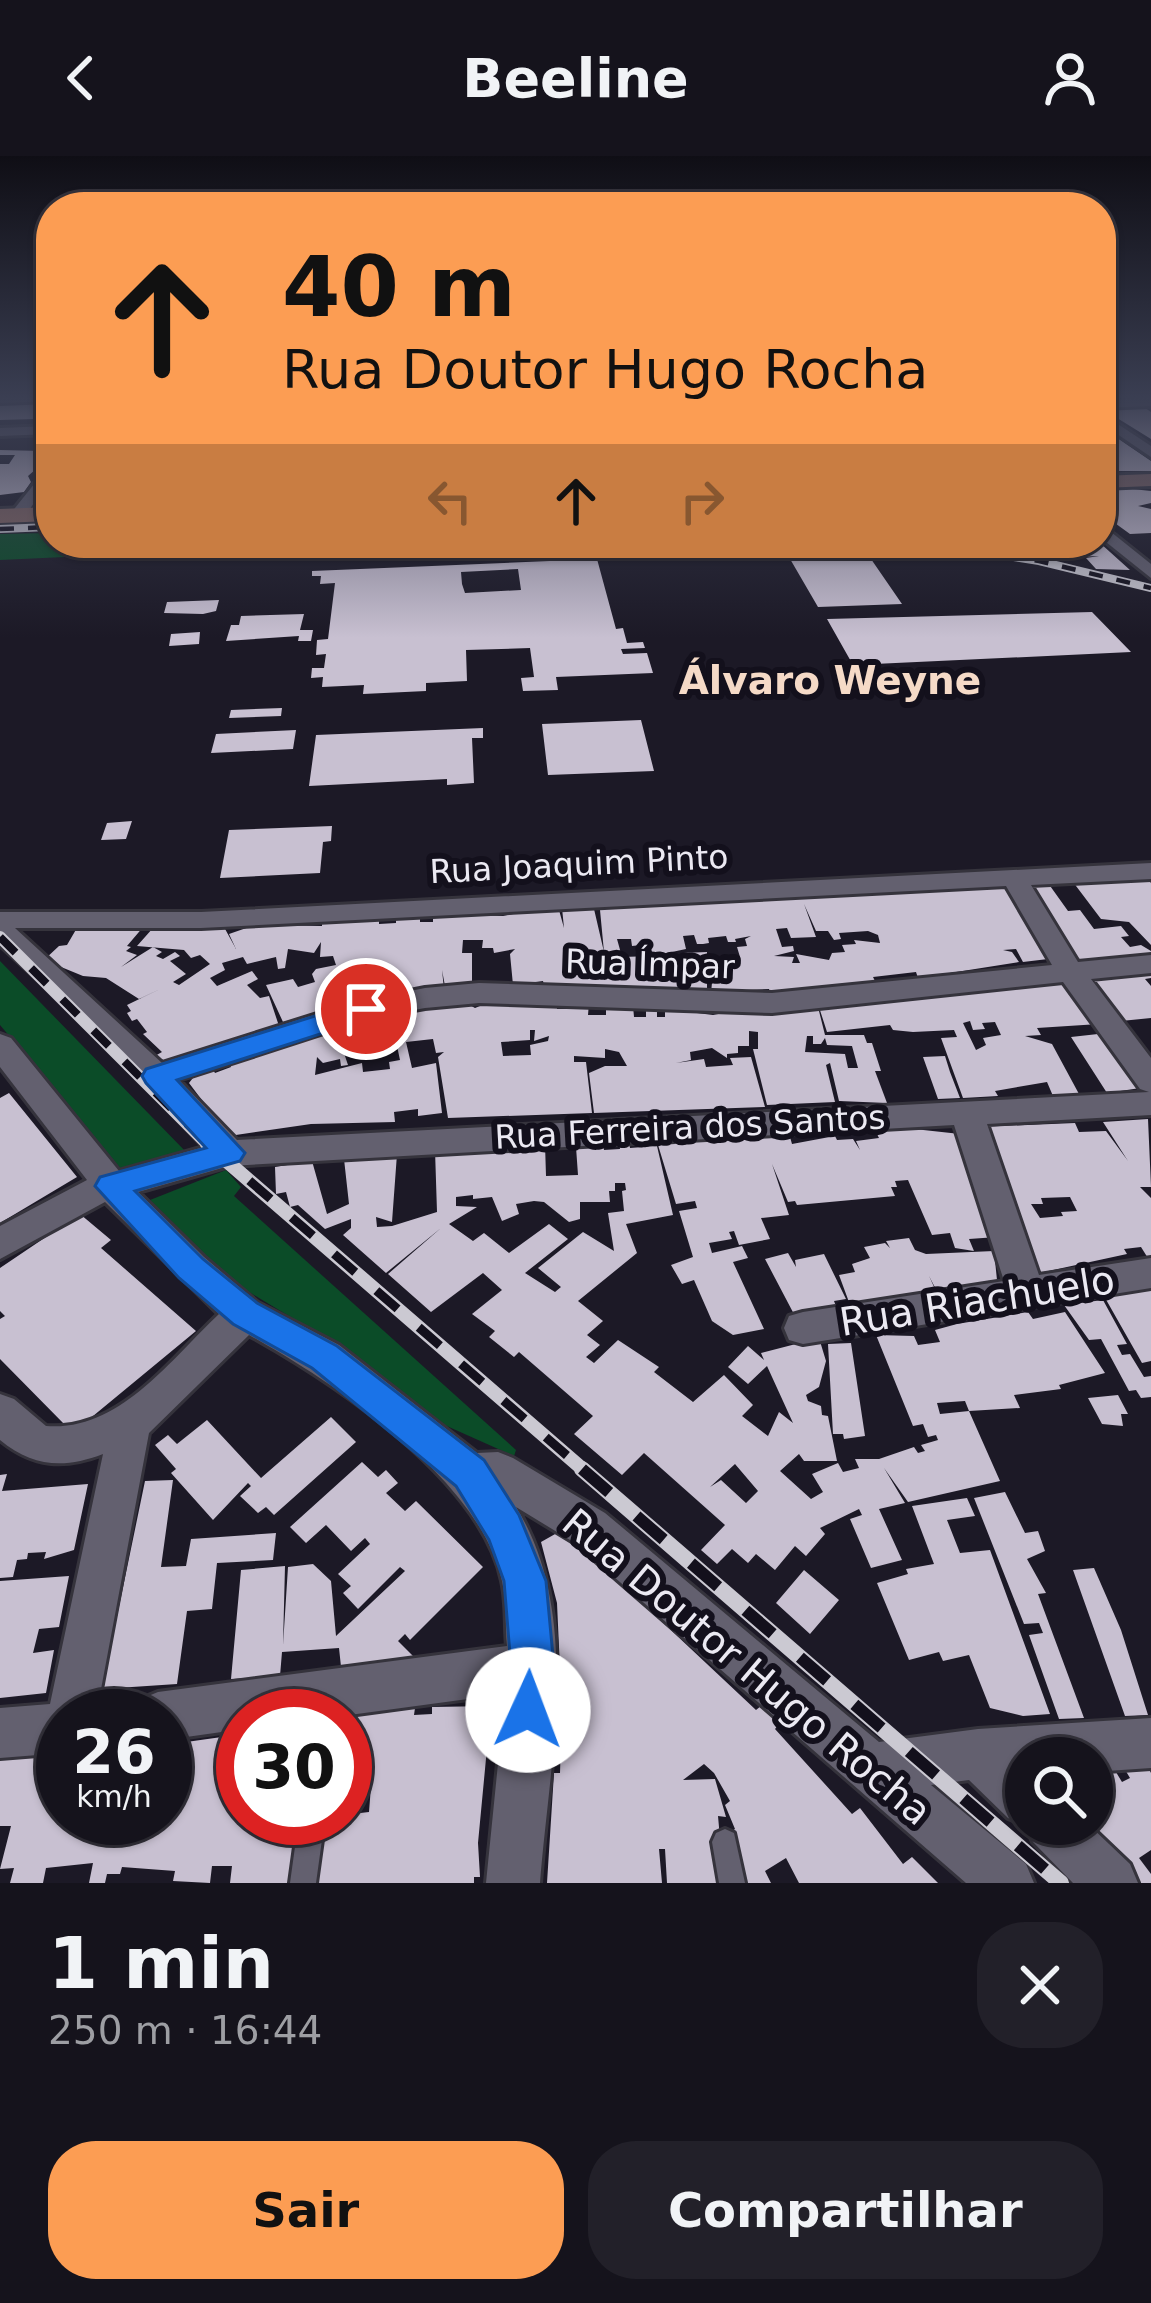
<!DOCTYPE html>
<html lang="pt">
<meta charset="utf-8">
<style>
body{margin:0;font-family:"DejaVu Sans",sans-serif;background:#222029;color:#f1f3f6;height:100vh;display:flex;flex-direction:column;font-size:45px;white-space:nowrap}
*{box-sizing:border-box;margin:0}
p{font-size:39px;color:#9d9ea3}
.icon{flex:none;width:66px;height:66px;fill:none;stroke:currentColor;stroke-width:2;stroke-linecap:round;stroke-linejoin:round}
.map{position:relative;height:1727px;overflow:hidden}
.drawer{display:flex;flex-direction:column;background:#15131c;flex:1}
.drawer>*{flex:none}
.guide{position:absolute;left:36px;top:36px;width:1080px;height:366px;border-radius:48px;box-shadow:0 3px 9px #0004,0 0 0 3px #34323b;background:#fc9d53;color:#111;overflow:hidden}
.controls{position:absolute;left:1005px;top:1581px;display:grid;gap:24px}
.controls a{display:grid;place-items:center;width:108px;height:108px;border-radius:50%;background:#15131c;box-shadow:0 3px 9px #0004,0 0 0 3px #34323b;font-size:60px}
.speed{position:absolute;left:36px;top:1533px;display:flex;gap:24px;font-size:60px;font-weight:700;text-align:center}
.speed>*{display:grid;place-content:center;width:156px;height:156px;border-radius:50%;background:#15131c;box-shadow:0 3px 9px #0004,0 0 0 3px #34323b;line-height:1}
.speed small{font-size:30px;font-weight:400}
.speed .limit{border:18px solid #d22;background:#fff;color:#111}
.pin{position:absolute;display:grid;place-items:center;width:102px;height:102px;color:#fff;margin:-51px;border:6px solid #fff;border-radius:50%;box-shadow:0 3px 12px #0007}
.me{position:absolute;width:132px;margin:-66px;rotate:2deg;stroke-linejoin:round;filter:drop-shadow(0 0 9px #0008)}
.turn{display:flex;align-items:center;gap:42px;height:252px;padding:0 48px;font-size:54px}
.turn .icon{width:156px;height:156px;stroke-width:2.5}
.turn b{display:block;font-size:84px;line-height:102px}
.lanes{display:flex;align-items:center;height:114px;padding:0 48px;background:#0003;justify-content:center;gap:60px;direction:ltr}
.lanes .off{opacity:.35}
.round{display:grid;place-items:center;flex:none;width:126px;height:126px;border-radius:48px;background:#222029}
.head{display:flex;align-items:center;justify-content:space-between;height:204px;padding:0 48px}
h1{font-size:72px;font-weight:800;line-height:90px}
.primary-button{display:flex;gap:24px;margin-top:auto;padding:24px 48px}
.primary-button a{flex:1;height:138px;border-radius:48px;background:#fc9d53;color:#111;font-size:48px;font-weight:800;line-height:138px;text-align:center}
.primary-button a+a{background:#222029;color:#f1f3f6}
header{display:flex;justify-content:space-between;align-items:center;height:156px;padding:0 48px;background:#15131c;font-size:54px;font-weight:800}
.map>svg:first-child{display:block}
</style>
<header><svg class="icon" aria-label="back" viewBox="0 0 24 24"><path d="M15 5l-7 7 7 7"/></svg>Beeline<svg class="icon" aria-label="person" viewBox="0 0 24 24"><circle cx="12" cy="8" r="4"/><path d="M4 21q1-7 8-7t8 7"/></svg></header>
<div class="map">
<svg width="1151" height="1727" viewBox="0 0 1151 1727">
<rect width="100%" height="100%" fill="#1c1926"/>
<path fill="#0b4c28" d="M51,377V387H73L65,401L0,404V378Z
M0,805L188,998L126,1019L0,869Z
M226,1014L241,1031L234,1040L516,1294L514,1300L440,1267L327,1183L206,1110L150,1044Z"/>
<path fill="#c8c0d1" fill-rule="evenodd" d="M51,243V254H40L34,263L0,264V247L6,244Z
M1141,249L1151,256V283L1101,252Z
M1101,271L1151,305V315H1101Z
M0,294L42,295L37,307H43L28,320L31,326L24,336L0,339V308H9L15,299H0Z
M1104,330L1151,335V347L1138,350L1151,353V377L1130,378L1101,357Z
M112,387H171L182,389L167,398L125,392L110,399L94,395Z
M1060,387H1100L1130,414L1096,413L1086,402L1099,400L1074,401Z
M864,393L889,403H871L902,448L818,451L786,396Z
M597,403L616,473L623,472L627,487L643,486L645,492L621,493L623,498L647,497L653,517L556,521L558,534L523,535L521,522L534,521L530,492L466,494L467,525L426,527V535L363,538L364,529L322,531L323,521L311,522L312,512H324L326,498L316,499L317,484L328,483L335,427L320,428L321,420H312V415ZM518,413L521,434L465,437L462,428L461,416Z
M219,444L216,455L203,458L164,457L167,446Z
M1092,456L1131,496L853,509L827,463Z
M304,458L300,474H313L311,485H298L299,480L226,485L231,469H239L241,460Z
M200,476L199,488L169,490L171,478Z
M282,552L281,560L229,562L231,554Z
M641,564L654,615L548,619L542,568Z
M483,572V582H472L474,627L447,629V623L309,630L316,579Z
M296,574L293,593L211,597L216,578Z
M132,665L126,683L101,684L107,667Z
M332,670L331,685L323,686L320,717L220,722L229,674Z
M1144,719L1151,727V789L1129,766L1101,763L1073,726Z
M1048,727L1068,755L1080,754L1094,773L1121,770L1129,780L1121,781L1130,791L1141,789L1151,795V802L1080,811L1029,729Z
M1007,731L1039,774H1031L1041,782L1048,803L1023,806L1016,793L1003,794L1012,796L1019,806L918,822L916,816L873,821L876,827H847L849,832L771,839L769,833L746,834V838L711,837L714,806L731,807V801H740L737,791L747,790L745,783L751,780L735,783L736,786H728L726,780L708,782L709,787L703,788H697L694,779L683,780L686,793L653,800V807L677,808L683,797L707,796V835L544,829L543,825L513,829L510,798L515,793L494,797L493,792H482L483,784H463L462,797H472V827L445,830L442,814L444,833L412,837L411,831L401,833L389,841L283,866L266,829L293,823L298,831L315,826L312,818L316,813L336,809L333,800L320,801L321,786L314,797L288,793L285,812L278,813L276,801L247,808L243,801L222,807L225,814L210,822L217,830L252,815L258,823L247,829L260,842L269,840L280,873L167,912L153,901L162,896L143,878L147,876L137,863L132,865L127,857L131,855L127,849L162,832L139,843L106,822L83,820L44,804L59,790L67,789L81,765L144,770L127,790L131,791L126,795L137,799L121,811L153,791L162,796L156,800L163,803L175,796L180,800L170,805L186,818L173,826L179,829L210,808L200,799L191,802L184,794L137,790L153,772L224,771L236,793L229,778L255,769L322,770V765L379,761V768L396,767V760L420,759V766H433V758L503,760L543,752L559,754L564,772L562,752L579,751L594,753L604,796L600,754L612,752ZM804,748L816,775H828L834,784L841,783L839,777L868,775L878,779L880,787L854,784L856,788L842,789L845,796L832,797L829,804L796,798L800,807H792L794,801L774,800L794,795L793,790L782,791L776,773L787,772L791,782L816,781ZM617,783H631L632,790L650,788L653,800L622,801Z
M1151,811V822L1145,823L1151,830V862L1121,865L1091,820Z
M1066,823L1099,868L1037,872L1041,879L1025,880L1052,888L1079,938L1053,940L1047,926L995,935L998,940L963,942L941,882L957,881L954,874L913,876L893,874L890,869L827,876L818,848L847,844L850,849ZM970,865L973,874L985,873L982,867L995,866L1001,879L983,882L986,889L976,894L963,867Z
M557,844V853H572L573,845L589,847L588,859H606V851L633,850L634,861H646V854L657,855V861H665V853L713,859L724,857V851L817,847L825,879H864L867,887H872L881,915H875L887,947L839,945L830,907L826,909L835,946L767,949L753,893H758V876L749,875V890H738V897L727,898V902L712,892L690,896L691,904L676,907L704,903L706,911L733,909L730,902L751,901L765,951L594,957L589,917L605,910H627L619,896L605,893V902L574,900V906H586L592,957L448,962L438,901L444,896L436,897L433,883L406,886L412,912L436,907L442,957L418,960V953L394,956L395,966L311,968L229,980L189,927L196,918L212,912L215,917L231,911L228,903L291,889L310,883L308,878L372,861L462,845L475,852L490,846ZM530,874H535L534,885L549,880L548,885L530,889L531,899L503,900L501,886L530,884ZM807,880H813V888H821L825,882L827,889L852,890L858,912H848L845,898L805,896ZM397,890L400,904L389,906L390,913L363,916L362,907L315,919L317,901L323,907L340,903L341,910L348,909L344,897L361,892L362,901L388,897L387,893Z
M1107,877L1147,931L1107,937L1071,881Z
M945,900L950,916L960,942L938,943L923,901Z
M9,937L77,1021L0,1067V942Z
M1148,963L1151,1031H1140L1151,1042V1107L1141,1091L1124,1093L1127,1098L1030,1119L976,971L1075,967L1079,976L1106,975L1128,1005L1103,966ZM1070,1041L1077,1055L1061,1056L1063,1060L1040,1062L1031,1048H1043L1041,1042Z
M905,972L960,978L997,1081L969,1083L974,1095L955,1092L950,1077L932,1079L908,1024L895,1025L897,1031H891L895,1040L797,1049L795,1045L788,1046L772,1008L789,1059L761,1062L770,1083L739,1089L734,1075L729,1076L732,1083L709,1087L712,1097L742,1090L748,1102L733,1106L764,1173L733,1179L712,1165L694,1124L682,1128L671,1109L693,1101L679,1055L697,1052L695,1045L676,1048L658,989L675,988L674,985L790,981L792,988L835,980L837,984L853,983L860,994L856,985L879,982L876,976Z
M629,985L630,992L657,990L673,1059L626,1068L637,1097L578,1145L603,1165L587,1179L600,1189L586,1201L594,1207L618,1184L659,1211L654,1216L693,1246L724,1219L753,1249L742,1260L768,1280L779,1256L793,1267L767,1210L748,1228L728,1211L748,1190L764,1204L761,1197L819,1182L826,1205L819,1231L806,1239L808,1245L821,1250L822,1259L828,1260L837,1305H804L799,1298L780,1315L811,1343L823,1336L812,1318L838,1307L843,1316L859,1312L855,1303H879L914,1291L918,1297L925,1295L921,1289L938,1284L936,1279L928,1281L923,1268L913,1270L876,1179L914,1180L918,1189L940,1186L935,1174L957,1168L1028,1156L1033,1163L1065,1156L1105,1217L1059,1229L1061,1233L1014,1239L1020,1252L969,1255L965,1245L937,1247L940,1258L969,1255L1000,1325L908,1346L884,1312L905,1347L879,1353L902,1404L871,1412L850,1363L862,1359L859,1353L820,1372L825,1378L806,1400L795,1390L775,1414L756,1398L748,1407L732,1393L717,1408L701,1394L725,1369L644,1297L622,1319L574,1278L593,1260L519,1196L514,1201L489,1181L495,1175L472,1158L502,1134L483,1117L431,1156L388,1118L441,1072L386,1117L343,1079L351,1072V1063L325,1073L298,1049L290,1051L286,1036L276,1038L275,1011L312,1005L327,1058L349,1048L344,1003L397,998L392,1066L376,1061L377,1071L392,1070L437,1056L435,994L485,997L545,988L546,1020L578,1019L576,991L603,986L604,994L620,993L619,986ZM615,1027H625L626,1034L622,1035L624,1055L608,1057L614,1095L583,1076L538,1112L561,1131L555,1136L525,1117L568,1083L549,1068L509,1097L484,1077L473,1085L449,1068L477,1051L456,1050V1041L473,1039V1043L492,1041L502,1065L519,1058L516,1048L534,1045L544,1046L569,1066L580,1063V1046H610L609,1035H615ZM735,1308L758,1335L746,1347L721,1324L710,1331Z
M80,1058L111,1084L101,1092L196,1175L87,1265L66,1270L0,1203V1163L5,1160L0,1155V1112Z
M909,1082L915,1094L926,1098L994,1095L997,1124L942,1145L929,1120L940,1144L853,1157L839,1119L855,1116L852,1108L870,1102L864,1091L885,1087L890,1092L886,1085Z
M788,1097L796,1111L795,1104L824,1098L846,1143L834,1145L839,1158L796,1162L765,1103Z
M1151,1130V1205L1142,1207L1100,1133Z
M1103,1144L1127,1188L1117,1189L1122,1199L1130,1198L1144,1221L1151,1220V1241L1141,1242L1136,1234L1129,1235L1101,1183L1089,1184L1064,1149Z
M851,1187L865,1280L844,1283L843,1278H833L828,1188Z
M1118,1239L1128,1258H1121L1123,1270L1102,1268L1088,1242Z
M331,1261L356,1286L274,1359L266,1351L258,1357L240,1340L251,1330L248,1327L213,1364L171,1317L176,1313L155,1289L168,1279L177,1288L207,1264L261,1322Z
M362,1306L378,1321L386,1314L398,1327L386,1337L405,1355L416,1345L483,1411L410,1484L405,1478L398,1485L420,1507L342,1520L339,1492L282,1496L280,1520L231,1523L241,1414L285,1410L283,1489L288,1411L313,1408L331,1425L336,1480L405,1415L400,1411L358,1453L343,1437L351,1430L338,1418L370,1388L365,1382L351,1395L326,1369L306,1387L290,1371Z
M7,1318L2,1335L88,1328L74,1394L44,1403L46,1396L28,1397L27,1403L17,1404L13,1421L0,1422V1319Z
M173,1324L161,1411L186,1410L191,1383L276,1377L273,1404L217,1407L212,1453L187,1455L177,1528L102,1533L145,1325Z
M1005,1336L1025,1377L1038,1375L1045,1395L1027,1403L1046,1437L1038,1438L1084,1562L1059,1563L1029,1479L1043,1477L1039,1467L1024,1468L974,1342Z
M967,1342L975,1360L947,1364L960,1397L990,1394L1050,1558L1023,1560L990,1552L969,1499L943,1505L939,1496L909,1504L877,1427L908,1418L906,1413L934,1408L912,1350Z
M564,1373L630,1427L625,1431L756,1554L761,1550L779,1568L775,1573L852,1658L860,1652L903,1708L912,1701L938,1727H799L786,1702L765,1715L771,1727H735L728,1678L735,1673L725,1649L730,1645L714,1617L704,1608L683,1624L715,1623L726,1661L718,1660L724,1727H667L665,1693H659L662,1727H547L554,1617H560L561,1585H555L557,1555H551L554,1513H560L557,1447L541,1386Z
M1094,1412L1121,1474L1148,1559L1125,1560L1073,1414Z
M804,1414L839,1444L810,1478L776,1447Z
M69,1420L59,1471L39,1473L33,1497L54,1494L46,1537L0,1542V1425Z
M491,1550L478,1687L480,1721H474V1727H308L317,1662L369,1656L371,1630L353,1631L354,1619H364L365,1602L355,1603L356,1583L345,1585L350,1560L415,1552L414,1559L432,1558V1551Z
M243,1578V1662H304L294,1727H230L232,1710H212L210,1727L173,1725L175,1715L122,1711L120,1718H107L105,1727H89L93,1707L46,1712L43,1727H10L14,1712L0,1713L11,1670H0V1599H62L58,1616L63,1615V1662H165V1589Z
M1143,1601L1151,1617V1694L1139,1702L1151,1718V1727H1122L1073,1668H1092V1606L1108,1603L1122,1626L1130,1622L1121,1607Z"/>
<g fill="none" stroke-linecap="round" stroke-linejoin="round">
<defs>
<path id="lane" d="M299,1662H325L316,1727H290Z
M725,1673L734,1677L745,1727H719L712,1686L716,1677Z"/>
<path id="street" d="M0,240H51V245L0,247Z
M1151,242V250L1101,252V244Z
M1101,257L1151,290V301L1101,267Z
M50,270V278L0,280V272Z
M51,307V322L23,363H11V357Z
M1101,368L1151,408V422L1101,382Z
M1151,707V723L1031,729L1078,806L1151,799V817L1091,823L1151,902V959L987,968L1039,1119L1151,1102V1132L803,1188L789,1184L784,1172L789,1160L803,1156L1004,1125L954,969L229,1010L138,1036L204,1101L258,1147L339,1189L477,1297L498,1296L513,1302L605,1357L879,1586L978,1573L1151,1562V1612L1092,1616V1602H1026V1668H1088L1130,1708L1138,1727H1073L1033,1686L1026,1669L1008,1662L969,1624L931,1629L1026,1708L1034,1727H966L575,1387L516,1351C583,1458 549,1608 540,1727H486L505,1538L342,1560H243V1573L165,1584V1560H134L141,1543L158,1536L507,1490C505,1469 507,1446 502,1425C481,1324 334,1226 249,1179L149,1277L96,1560H63V1597L0,1602V1552L50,1548L103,1298C64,1313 33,1311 0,1284V1238L14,1243L46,1270C119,1276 170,1204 219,1158L105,1046L0,1103V1070L87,1024L0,911V878L11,882L119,1015L204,991L98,878L0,789V756H201ZM1006,730L1052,809L772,837L479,827L425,832L355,846L162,907L15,772H201ZM1063,826L1140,933L1149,936L237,984L179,924L370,862L425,852L479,847L772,857Z"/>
<path id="secondary" d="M1151,318V330L1101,332V320Z
M51,351V365L0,367V353Z"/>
</defs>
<use href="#lane" stroke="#35333c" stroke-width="6"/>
<use href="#street" stroke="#35333c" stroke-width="6"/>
<use href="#secondary" stroke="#35333c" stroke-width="6"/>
<use href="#lane" fill="#63606f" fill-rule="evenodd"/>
<use href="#street" fill="#63606f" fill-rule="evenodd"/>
<use href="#secondary" fill="#876865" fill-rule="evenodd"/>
<defs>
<path id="rail-far3" d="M0,373L51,371
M192,387C386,409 579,395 774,387
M924,387L1039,405L1151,432"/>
<path id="rail-far2" d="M0,781L210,991"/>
<path id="rail-far1" d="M207,988L586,1316"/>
<path id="rail" d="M582,1313L1061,1727"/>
</defs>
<use href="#rail-far3" stroke="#cbc9d2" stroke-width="8"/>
<use href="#rail-far2" stroke="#cbc9d2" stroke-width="12"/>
<use href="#rail-far1" stroke="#cbc9d2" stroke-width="14"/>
<use href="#rail" stroke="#cbc9d2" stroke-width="16"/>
<use href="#rail-far3" stroke="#13101c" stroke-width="4.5" stroke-dasharray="14" stroke-linecap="butt"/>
<use href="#rail-far2" stroke="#13101c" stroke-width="8" stroke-dasharray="22" stroke-linecap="butt"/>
<use href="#rail-far1" stroke="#13101c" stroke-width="9" stroke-dasharray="28" stroke-linecap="butt"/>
<use href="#rail" stroke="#13101c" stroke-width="12" stroke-dasharray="36" stroke-linecap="butt"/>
</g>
<linearGradient id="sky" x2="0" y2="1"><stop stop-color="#0f0e15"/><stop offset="0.5" stop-color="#3a3e52"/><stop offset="1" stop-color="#3a3e52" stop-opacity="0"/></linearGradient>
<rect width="1151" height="482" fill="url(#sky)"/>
<path fill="#1a73e8" stroke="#114b97" stroke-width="3" d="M366,844L376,847L380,853L376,860L177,924L245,997L240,1005L135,1035L203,1103L257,1147L337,1190L484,1304L519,1359L546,1425L554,1511L550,1554L544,1570L528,1576L513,1570L506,1554L511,1511L504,1425L489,1384L456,1330L312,1212L233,1168L179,1122L95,1030L100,1021L206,992L146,927L142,920L146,913Z"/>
<g text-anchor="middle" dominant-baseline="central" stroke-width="12" stroke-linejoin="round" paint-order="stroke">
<g font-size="33" fill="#ebe9f2" stroke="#13101c">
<text transform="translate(579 708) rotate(-3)">Rua Joaquim Pinto</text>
<text transform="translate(650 808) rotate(2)">Rua Ímpar</text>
<text transform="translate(690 971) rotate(-3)">Rua Ferreira dos Santos</text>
</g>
<g font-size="39" font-weight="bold" fill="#f5dac7" stroke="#13101c">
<text x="830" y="524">Álvaro Weyne</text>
</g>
<g font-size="39" fill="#ebe9f2" stroke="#13101c">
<text transform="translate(977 1145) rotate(-9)">Rua Riachuelo</text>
<text transform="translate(747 1511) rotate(40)">Rua Doutor Hugo Rocha</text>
</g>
</g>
</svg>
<div class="controls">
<a><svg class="icon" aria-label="search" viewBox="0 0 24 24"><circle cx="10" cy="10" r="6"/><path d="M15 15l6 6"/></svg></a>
</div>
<div class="speed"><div>26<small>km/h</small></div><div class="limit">30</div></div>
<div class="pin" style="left:366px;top:853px;background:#d93025"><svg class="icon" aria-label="arrive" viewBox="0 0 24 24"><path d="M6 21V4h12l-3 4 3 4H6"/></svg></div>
<svg class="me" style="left:528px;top:1554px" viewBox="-20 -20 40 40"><circle r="19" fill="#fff"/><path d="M0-13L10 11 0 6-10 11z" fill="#1a73e8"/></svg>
<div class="guide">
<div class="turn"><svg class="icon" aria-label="ahead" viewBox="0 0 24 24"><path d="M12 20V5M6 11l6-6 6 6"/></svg><div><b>40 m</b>Rua Doutor Hugo Rocha</div></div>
<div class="lanes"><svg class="icon off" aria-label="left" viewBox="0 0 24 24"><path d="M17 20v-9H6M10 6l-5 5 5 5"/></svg><svg class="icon" aria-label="ahead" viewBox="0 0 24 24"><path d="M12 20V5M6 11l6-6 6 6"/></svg><svg class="icon off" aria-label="right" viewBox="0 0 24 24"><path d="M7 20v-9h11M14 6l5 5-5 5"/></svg></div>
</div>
</div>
<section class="drawer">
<div class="head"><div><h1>1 min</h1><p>250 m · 16:44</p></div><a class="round"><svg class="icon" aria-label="close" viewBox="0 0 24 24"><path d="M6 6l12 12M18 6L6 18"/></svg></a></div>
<div class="primary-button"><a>Sair</a><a>Compartilhar</a></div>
</section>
